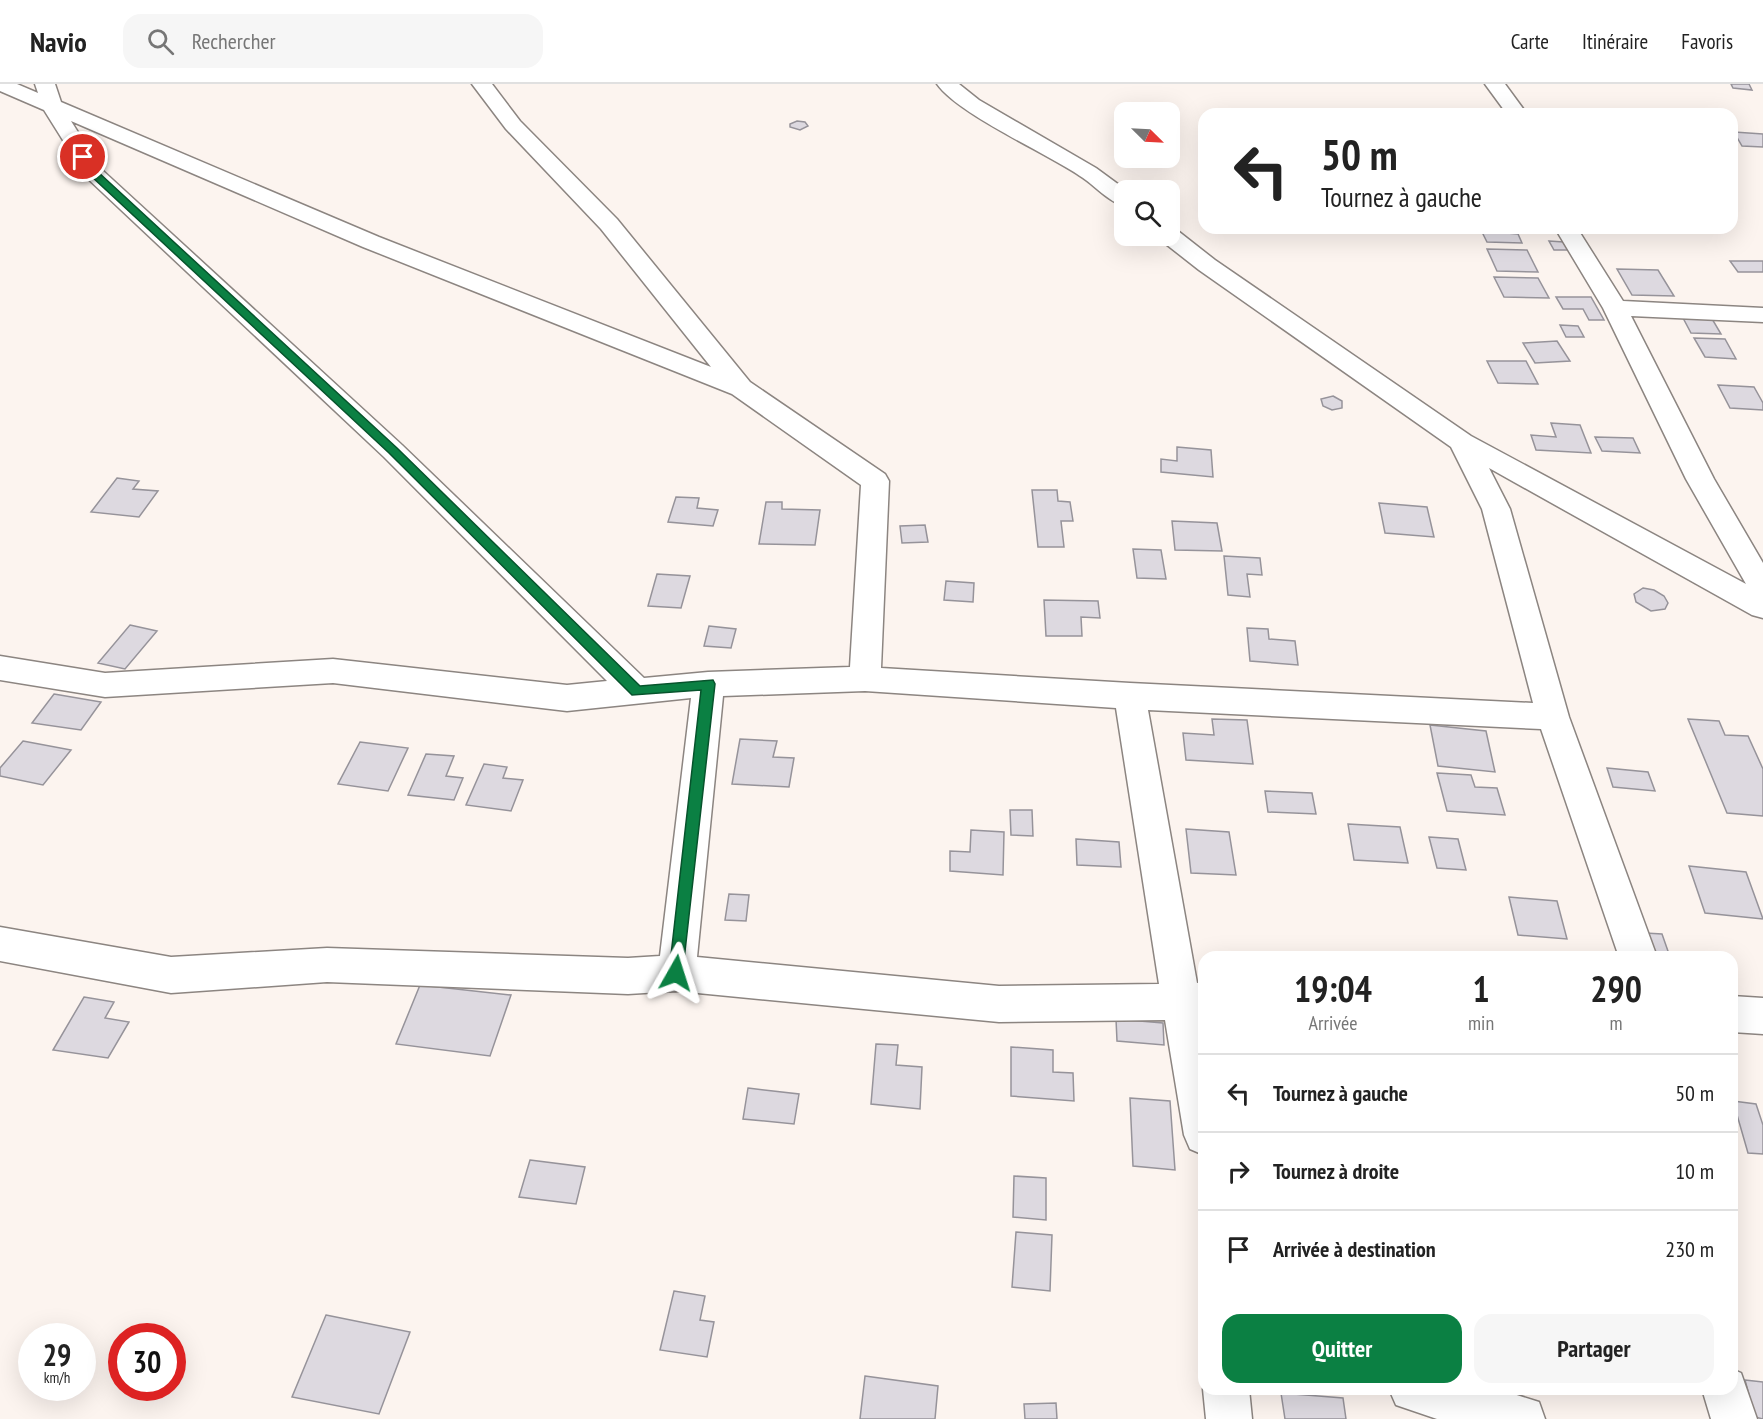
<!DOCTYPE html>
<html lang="fr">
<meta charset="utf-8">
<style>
body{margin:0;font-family:"PT Sans Narrow",sans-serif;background:#f6f6f6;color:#222;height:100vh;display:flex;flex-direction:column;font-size:22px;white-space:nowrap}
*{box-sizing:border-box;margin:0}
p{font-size:20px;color:#767676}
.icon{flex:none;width:33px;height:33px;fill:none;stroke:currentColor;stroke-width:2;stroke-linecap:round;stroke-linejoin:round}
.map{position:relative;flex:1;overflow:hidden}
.details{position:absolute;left:1198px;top:867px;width:540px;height:444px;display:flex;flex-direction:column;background:#fff;border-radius:18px;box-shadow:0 6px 24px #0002}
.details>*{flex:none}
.banner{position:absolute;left:1198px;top:24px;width:540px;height:126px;border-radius:18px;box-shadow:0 6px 24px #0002;background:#fff;color:#222;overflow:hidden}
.needle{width:39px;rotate:114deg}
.buttons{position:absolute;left:1114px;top:18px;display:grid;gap:12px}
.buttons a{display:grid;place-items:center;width:66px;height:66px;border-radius:12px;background:#fff;box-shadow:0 6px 24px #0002;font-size:30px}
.speed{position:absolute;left:18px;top:1239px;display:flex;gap:12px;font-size:30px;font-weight:700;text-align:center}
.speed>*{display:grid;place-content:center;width:78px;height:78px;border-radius:50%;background:#fff;box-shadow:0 6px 24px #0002;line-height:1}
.speed small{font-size:15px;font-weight:400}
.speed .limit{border:9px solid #d22;background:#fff;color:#111}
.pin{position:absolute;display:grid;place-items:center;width:51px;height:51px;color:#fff;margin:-26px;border:3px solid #fff;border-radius:50%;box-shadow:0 2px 6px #0007}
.me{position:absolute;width:66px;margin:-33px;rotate:6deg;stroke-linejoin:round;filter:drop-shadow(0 0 4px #0008)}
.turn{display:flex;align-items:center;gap:21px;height:126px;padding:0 24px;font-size:27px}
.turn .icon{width:78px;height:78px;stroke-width:2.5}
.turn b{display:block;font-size:42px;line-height:51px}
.eta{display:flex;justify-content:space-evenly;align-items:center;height:102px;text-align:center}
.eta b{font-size:36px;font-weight:700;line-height:42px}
.cta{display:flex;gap:12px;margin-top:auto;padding:12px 24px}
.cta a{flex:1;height:69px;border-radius:18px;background:#0b8043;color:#fff;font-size:24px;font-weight:700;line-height:69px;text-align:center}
.cta a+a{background:#f6f6f6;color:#222}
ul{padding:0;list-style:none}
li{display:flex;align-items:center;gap:18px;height:78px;padding:0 24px;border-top:2px solid #e0e0e0}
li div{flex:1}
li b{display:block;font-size:22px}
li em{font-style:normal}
header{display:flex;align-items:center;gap:36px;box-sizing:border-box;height:84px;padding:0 30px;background:#fff;border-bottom:2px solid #e0e0e0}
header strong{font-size:28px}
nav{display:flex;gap:33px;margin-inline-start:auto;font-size:21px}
.search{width:420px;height:54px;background:#f6f6f6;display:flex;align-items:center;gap:15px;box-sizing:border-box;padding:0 21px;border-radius:18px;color:#767676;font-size:22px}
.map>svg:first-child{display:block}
</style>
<header>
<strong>Navio</strong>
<div class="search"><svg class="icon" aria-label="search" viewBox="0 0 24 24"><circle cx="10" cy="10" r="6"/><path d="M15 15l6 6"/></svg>Rechercher</div>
<nav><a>Carte</a><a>Itinéraire</a><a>Favoris</a></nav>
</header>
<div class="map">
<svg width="1763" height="1335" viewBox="0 0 1763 1335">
<rect width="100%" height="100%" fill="#fcf4ef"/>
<path fill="#ddd9e0" stroke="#96939a" stroke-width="1.5" d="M1731,0H1749L1752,6L1733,4Z
M797,37L805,38L808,42L800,46L790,43V40Z
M1734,48L1763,50V63L1742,62Z
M1480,144H1505L1507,149L1518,150L1522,159L1487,158Z
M1549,157L1564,158L1569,166H1554Z
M1487,165L1527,166L1538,188L1497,187Z
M1730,177H1763V188H1738Z
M1617,185L1658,186L1674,212L1632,211Z
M1494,193L1538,194L1549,214L1504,213Z
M1556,213H1591L1604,236H1589L1583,225H1563Z
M1682,232L1711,233L1721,250L1691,249Z
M1560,241L1578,242L1584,253H1566Z
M1694,254L1725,255L1736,275L1705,273Z
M1557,257L1570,277L1535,279L1523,259Z
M1487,277H1526L1538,300L1498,299Z
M1718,301L1754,303L1763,319V326L1730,324Z
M1333,312L1342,317V324L1332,326L1323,322L1321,315Z
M1551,339L1580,341L1591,369L1536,366L1531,351L1556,353Z
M1595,353L1633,354L1640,369L1602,367Z
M1177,363L1211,366L1213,393L1161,388V375L1177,377Z
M117,394L139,397L133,405L158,407L139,433L91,428Z
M1032,406H1057L1058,417L1070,418L1073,437H1061L1064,463H1038Z
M676,413L699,414L697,424L718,426L713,442L668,438Z
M766,418H782V425L820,426L815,461L759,460Z
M1379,419L1427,423L1434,453L1385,449Z
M1172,437L1217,439L1222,467L1175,466Z
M925,441L928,458L902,459L900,442Z
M1133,465L1161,466L1166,495L1137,494Z
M1224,472L1260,474L1262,491L1247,490L1250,513L1228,511Z
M657,490L690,492L681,524L648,522Z
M946,497L974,499L973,518L944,516Z
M1643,504L1654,506L1664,512L1668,519L1665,525L1651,527L1636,518L1634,510Z
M1044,516L1098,517L1100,534L1081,533L1082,552H1046Z
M130,541L157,547L125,585L98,579Z
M709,542L736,545L731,564L704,562Z
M1247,544L1268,545L1269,555L1295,557L1298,581L1250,577Z
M54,610L101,618L81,646L32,639Z
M1212,635L1247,636L1253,680L1186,676L1183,649L1214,651Z
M1688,635L1719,637L1725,651L1748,652L1763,685V732L1727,729Z
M1430,641L1486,647L1495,688L1438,682Z
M740,655L777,657L773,673L794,674L789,703L732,700Z
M23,657L71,666L43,701L0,692V684Z
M360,658L408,664L388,707L338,700Z
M426,670L454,672L446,692L463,694L454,716L408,711Z
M484,680L507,683L503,694L523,696L511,727L466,721Z
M1607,684L1648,688L1655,707L1613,703Z
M1437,689L1471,691L1475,703L1497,704L1505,731L1447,727Z
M1265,707L1312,709L1316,730L1268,728Z
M1010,726H1032L1033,752L1011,751Z
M1348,740L1400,743L1408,779L1354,776Z
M1186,745L1229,748L1236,791L1191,789Z
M971,746L1004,748L1003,791L950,787V767L970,768Z
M1429,753L1458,755L1466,786L1437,784Z
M1076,755L1119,758L1121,783L1077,781Z
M1689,782L1746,788L1763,835L1705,829Z
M729,810L749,811L746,837L725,836Z
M1509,813L1557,817L1567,855L1518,851Z
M1645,849L1662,850L1669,870L1697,873H1652Z
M420,901L511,911L490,972L396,960Z
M84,913L114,918L105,934L129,938L108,974L53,966Z
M1116,935L1163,939L1164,961L1117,957Z
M876,960L898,961L896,981L922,983L920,1025L871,1020Z
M1011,963L1053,966V988L1073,989L1074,1017L1011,1012Z
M748,1004L799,1010L794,1040L743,1035Z
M1130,1014L1170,1017L1175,1086L1133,1082Z
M1733,1017L1756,1020L1763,1041V1070L1748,1069Z
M530,1076L585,1083L576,1120L519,1113Z
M1014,1092L1046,1094V1136L1013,1133Z
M1016,1148L1052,1151L1050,1207L1012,1203Z
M674,1207L705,1212L700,1236L714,1238L707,1273L660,1266Z
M326,1231L410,1248L379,1330L292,1313Z
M865,1292L938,1302L935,1335H860Z
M1745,1296L1763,1298V1335L1755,1333Z
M1281,1309L1343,1314L1346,1335H1285Z
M1056,1319L1057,1335H1025L1024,1320Z"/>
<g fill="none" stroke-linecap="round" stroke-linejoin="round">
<defs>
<path id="street" d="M0,0H17L38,9L35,0H55L61,18L379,153L711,283L601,145L506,45L472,0H492L520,37L617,135L750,298L885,390L889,397L881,584L1130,599L1533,619L1482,425L1451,363L1199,186L1162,157L1159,152H1170V145L1178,147L1215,176L1471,352L1746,500L1686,395L1603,224L1555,144H1577L1623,217L1763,224V238L1631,232L1714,395L1763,479V534L1752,531L1489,384L1510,425L1569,633L1657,873H1619L1541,645L1148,626L1197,899L1204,898V1071L1190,1065L1184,1051L1165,936L999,938L677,907L628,910L327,898L171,909L0,877V843L171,873L327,864L628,874L660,872L691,614L567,627L333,599L105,613L0,596V572L105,589L333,575L567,601L607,597L384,373L86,93L44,26L0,7ZM71,37L363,163L732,310L861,401L850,583L708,588L644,594L402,361L101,85ZM865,607L1116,624L1159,900L999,902L697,873L723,612Z
M937,0H959L979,16L1096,84L1126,106L1125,122C1108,118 1095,101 1080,92C1046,69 958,30 937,0Z
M1485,0H1505L1527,30H1507Z
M1732,912L1763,914V950L1732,948Z
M1732,1285L1741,1289L1757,1335H1711L1702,1305H1732Z
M1204,1301V1305H1249L1252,1335H1206L1203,1305Z
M1389,1305H1498L1539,1318L1545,1335H1437L1396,1321Z"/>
</defs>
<use href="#street" stroke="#8c8581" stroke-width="3"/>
<use href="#street" fill="#fff" fill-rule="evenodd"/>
</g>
<path fill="#0b8043" stroke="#07532c" stroke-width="1.5" d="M80,71H86L97,87L397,364L640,602L713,596L715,600L682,894L676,896L671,894L669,889L701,606L632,611L389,369L90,91Z"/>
</svg>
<div class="buttons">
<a><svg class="needle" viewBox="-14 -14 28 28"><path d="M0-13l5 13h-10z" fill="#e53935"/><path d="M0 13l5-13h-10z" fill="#767676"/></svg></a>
<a><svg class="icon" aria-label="search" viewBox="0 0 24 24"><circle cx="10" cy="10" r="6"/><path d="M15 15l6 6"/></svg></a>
</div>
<div class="speed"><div>29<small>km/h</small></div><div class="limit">30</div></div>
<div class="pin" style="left:83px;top:73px;background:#d93025"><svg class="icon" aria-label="arrive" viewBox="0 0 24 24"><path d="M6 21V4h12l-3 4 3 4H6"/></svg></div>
<svg class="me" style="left:676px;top:889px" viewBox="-20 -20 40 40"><path d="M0-17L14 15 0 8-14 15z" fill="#0b8043" stroke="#fff" stroke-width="4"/></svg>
<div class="banner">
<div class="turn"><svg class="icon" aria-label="left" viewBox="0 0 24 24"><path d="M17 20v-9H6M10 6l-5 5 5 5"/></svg><div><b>50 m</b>Tournez à gauche</div></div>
</div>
<section class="details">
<div class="eta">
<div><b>19:04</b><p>Arrivée</p></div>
<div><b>1</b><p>min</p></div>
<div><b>290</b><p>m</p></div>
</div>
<ul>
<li><svg class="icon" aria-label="left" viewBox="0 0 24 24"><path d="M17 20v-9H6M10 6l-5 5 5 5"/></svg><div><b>Tournez à gauche</b></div><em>50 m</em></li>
<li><svg class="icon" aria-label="right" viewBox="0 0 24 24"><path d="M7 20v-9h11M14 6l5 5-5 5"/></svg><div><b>Tournez à droite</b></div><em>10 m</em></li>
<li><svg class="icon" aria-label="arrive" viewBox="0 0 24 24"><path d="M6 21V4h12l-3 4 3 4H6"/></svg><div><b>Arrivée à destination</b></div><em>230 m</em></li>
</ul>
<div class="cta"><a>Quitter</a><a>Partager</a></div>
</section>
</div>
